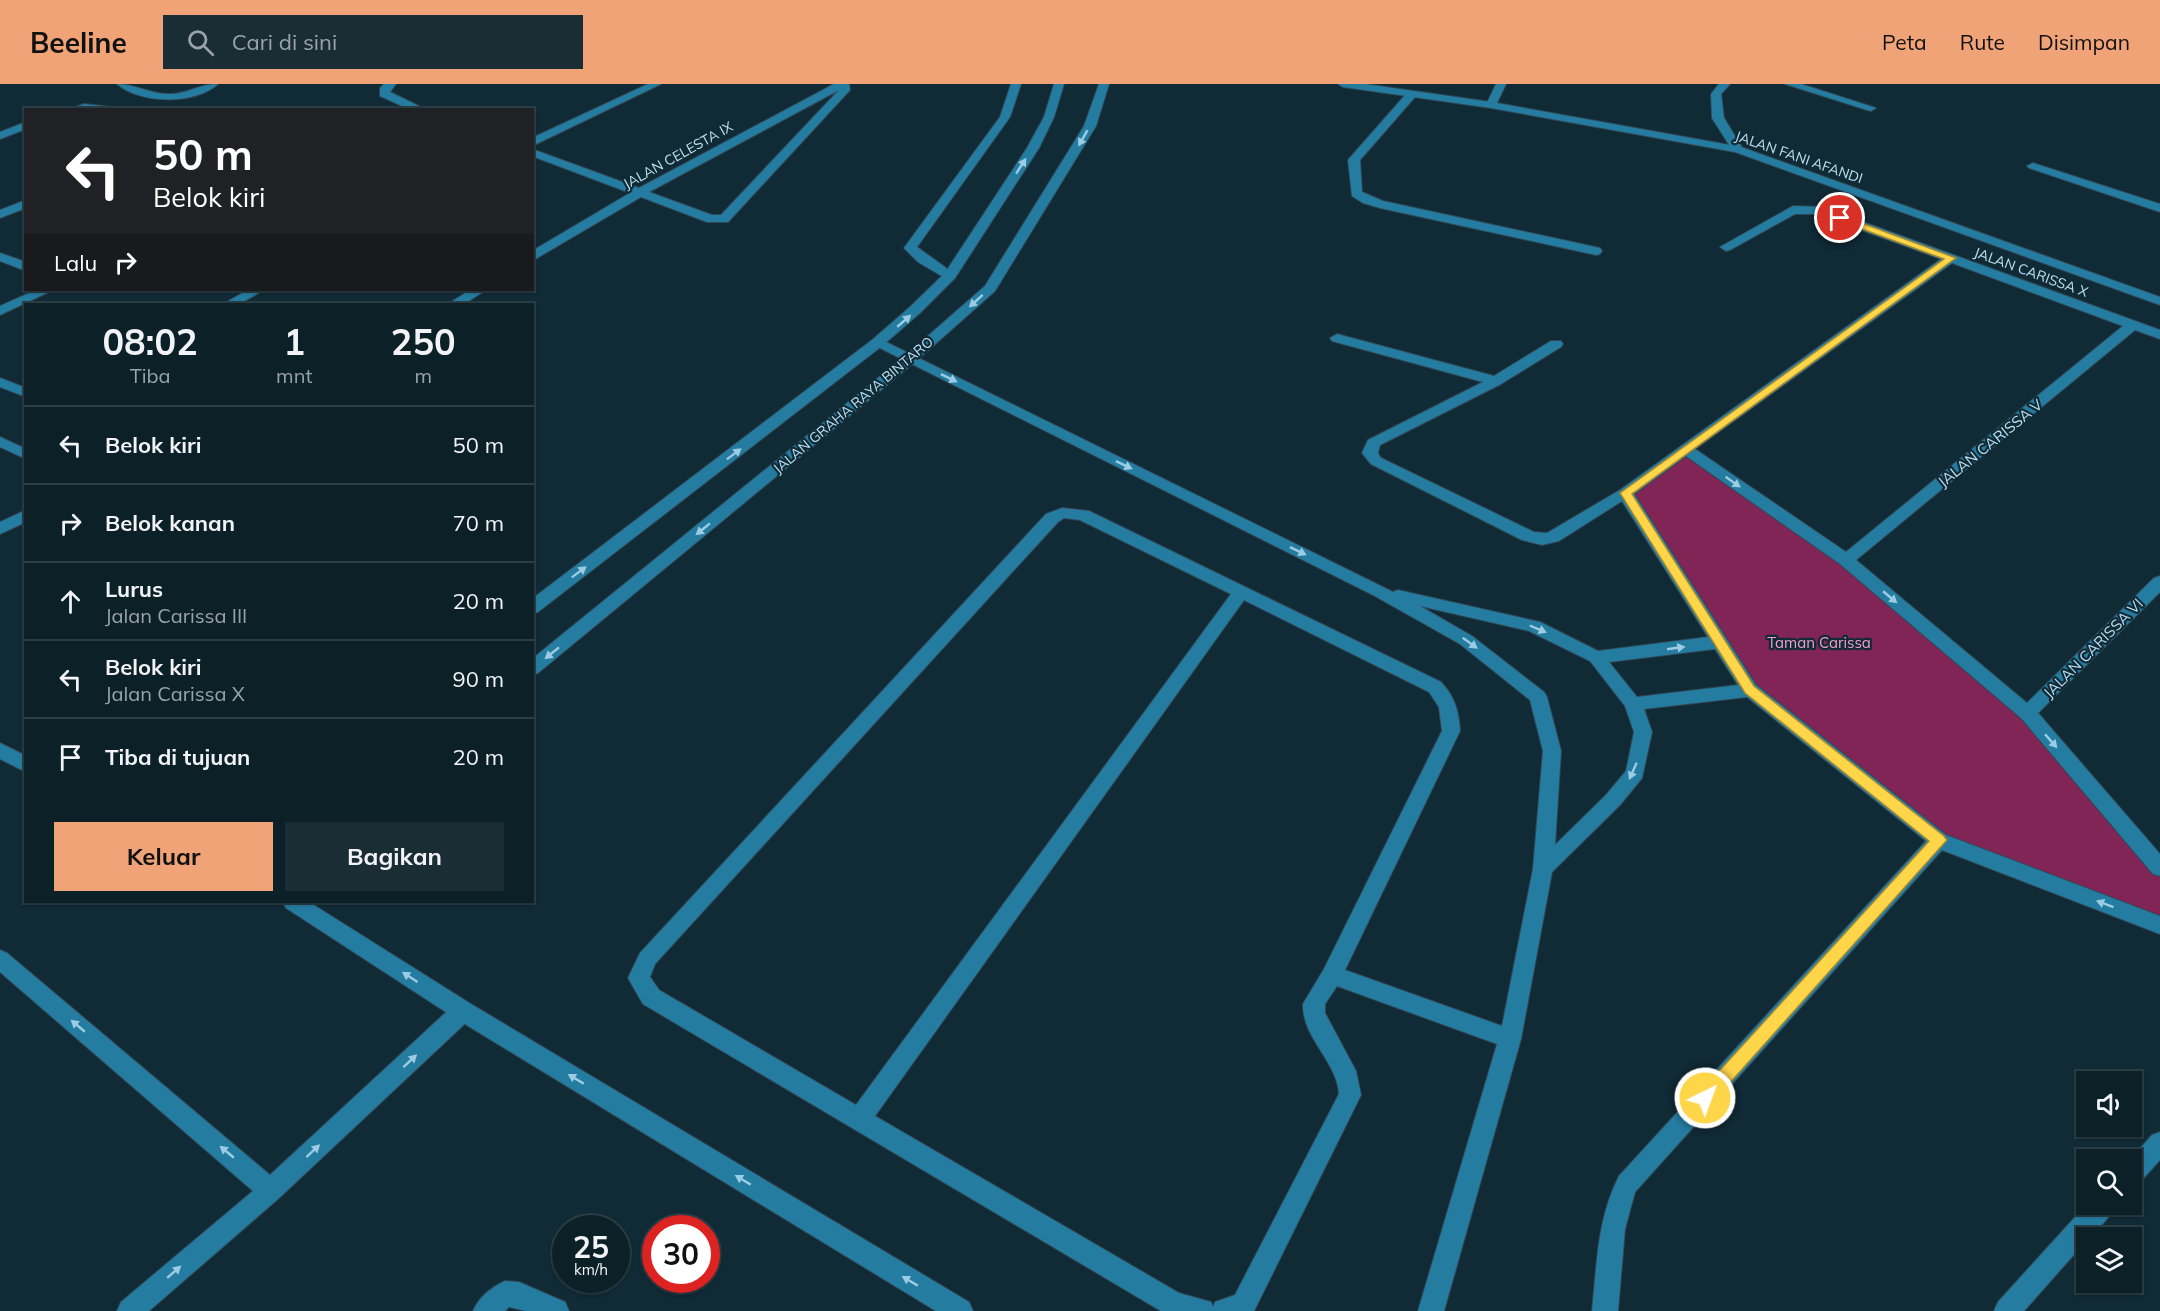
<!DOCTYPE html>
<html lang="id">
<style>
body{margin:0;font-family:Mulish,sans-serif;background:#1a2d34;color:#f1f3f6;height:100vh;display:flex;flex-direction:column;font-size:22px;white-space:nowrap}
*{box-sizing:border-box;margin:0}
p{font-size:20px;color:#9aa3a8}
.icon{flex:none;width:33px;height:33px;fill:none;stroke:currentColor;stroke-width:2;stroke-linecap:round;stroke-linejoin:round}
.map{position:relative;flex:1;overflow:hidden}
.side{position:absolute;left:24px;top:219px;width:510px;height:600px;display:flex;flex-direction:column;background:#0c2028;border-radius:0px;box-shadow:0 2px 4px #0004,0 0 0 2px #2c3e45}
.side>*{flex:none}
.guide{position:absolute;left:24px;top:24px;width:510px;height:183px;border-radius:0px;box-shadow:0 2px 4px #0004,0 0 0 2px #2c3e45;background:#202124;color:#fff;overflow:hidden}
.controls{position:absolute;left:2076px;top:987px;display:grid;gap:12px}
.controls a{display:grid;place-items:center;width:66px;height:66px;border-radius:0px;background:#0c2028;box-shadow:0 2px 4px #0004,0 0 0 2px #2c3e45;font-size:30px}
.speed{position:absolute;left:552px;top:1131px;display:flex;gap:12px;font-size:30px;font-weight:700;text-align:center}
.speed>*{display:grid;place-content:center;width:78px;height:78px;border-radius:50%;background:#0c2028;box-shadow:0 2px 4px #0004,0 0 0 2px #2c3e45;line-height:1}
.speed small{font-size:15px;font-weight:400}
.speed .limit{border:9px solid #d22;background:#fff;color:#111}
.pin{position:absolute;display:grid;place-items:center;width:51px;height:51px;color:#fff;margin:-26px;border:3px solid #fff;border-radius:50%;box-shadow:0 2px 6px #0007}
.me{position:absolute;width:66px;margin:-33px;rotate:42deg;stroke-linejoin:round;filter:drop-shadow(0 0 4px #0008)}
.turn{display:flex;align-items:center;gap:21px;height:126px;padding:0 30px;font-size:27px}
.turn .icon{width:78px;height:78px;stroke-width:2.5}
.turn b{display:block;font-size:42px;line-height:51px}
.then{display:flex;align-items:center;height:57px;padding:0 30px;background:#0003;gap:12px;font-size:22px}
.eta{display:flex;justify-content:space-evenly;align-items:center;height:102px;text-align:center}
.eta b{font-size:36px;font-weight:700;line-height:42px}
.button{display:flex;gap:12px;margin-top:auto;padding:12px 30px}
.button a{flex:1;height:69px;border-radius:0px;background:#efa377;color:#111;font-size:24px;font-weight:700;line-height:69px;text-align:center}
.button a+a{background:#1a2d34;color:#f1f3f6}
ul{padding:0;list-style:none}
li{display:flex;align-items:center;gap:18px;height:78px;padding:0 30px;border-top:2px solid #2c3e45}
li div{flex:1}
li b{display:block;font-size:22px}
li em{font-style:normal}
header{display:flex;align-items:center;gap:36px;box-sizing:border-box;height:84px;padding:0 30px;background:#efa377;color:#111}
header strong{font-size:28px}
nav{display:flex;gap:33px;margin-inline-start:auto;font-size:21px}
.search{width:420px;height:54px;background:#1a2d34;display:flex;align-items:center;gap:15px;box-sizing:border-box;padding:0 21px;border-radius:0px;color:#9aa3a8;font-size:22px}
.map>svg:first-child{display:block}
</style>
<header>
<strong>Beeline</strong>
<div class="search"><svg class="icon" aria-label="search" viewBox="0 0 24 24"><circle cx="10" cy="10" r="6"/><path d="M15 15l6 6"/></svg>Cari di sini</div>
<nav><a>Peta</a><a>Rute</a><a>Disimpan</a></nav>
</header>
<div class="map">
<svg width="2160" height="1227" viewBox="0 0 2160 1227">
<rect width="100%" height="100%" fill="#102a36"/>
<path fill="#802556" d="M1685,365L1846,476L2027,629L2160,784V841L1939,756L1750,606L1625,409Z"/>
<g fill="none" stroke-linecap="round" stroke-linejoin="round">
<defs>
<path id="lane" d="M1011,0H1021L1010,33L917,163L956,191L950,195L945,194L918,178L904,164L1000,33Z
M1411,8L1416,11L1415,13L1360,76L1362,108L1383,117L1600,164L1602,167L1600,170L1596,171L1380,124L1363,119L1352,112L1348,76L1407,9Z
M0,866L7,869L270,1091L455,920L463,918L471,920L474,927L471,934L278,1115L149,1227H117L121,1218L253,1107L0,888Z
M505,1197L519,1198L565,1218L569,1227H526L509,1223L505,1227H473C479,1213 492,1203 505,1197Z"/>
<path id="street" d="M117,0C135,0 150,10 168,10C186,11 198,0 218,0C195,21 140,20 117,0Z
M384,0H396L390,8L427,26H411L380,12V4Z
M648,0H661L532,62V54Z
M834,0H849L850,6L728,138H707L641,113L532,177V167L630,109L532,72V65L639,104ZM839,6L721,131H712L649,108Z
M1496,0H1506L1495,23H1487L1486,21Z
M1719,0H1730L1721,10L1724,34L1743,65L1741,67H1733L1712,34L1711,10Z
M1785,0H1801L1876,24L1871,27L1867,26Z
M84,20L113,23L118,26H67Z
M26,38V45L0,55V48Z
M2033,79L2160,120V128L2029,84L2027,82Z
M26,116V124L0,134V126Z
M1793,122L1822,123L2160,246V255L2135,246L1856,476L2027,619L2154,494L2160,492V508L2038,629L2160,770V792L2153,790L2021,634L1840,480L1686,372L1634,410L1756,601L1946,751L2160,832V850L1942,766L1635,1108L1625,1145L1618,1227H1592C1597,1180 1597,1135 1619,1092L1926,757L1747,613L1644,625L1652,648L1642,694L1620,721L1552,788L1521,955L1444,1227H1418L1497,960L1337,902L1325,920V929L1356,987L1361,1011L1254,1227H1161L643,920L628,894L640,869L1046,430L1062,424L1089,427L1441,598C1455,613 1459,628 1460,647L1345,886L1502,942L1533,785L1543,667L1530,616L1460,560L1373,511L870,259L877,255L882,256L1393,508L1398,506L1540,538L1598,567L1708,553L1622,417L1559,457L1542,461L1522,456L1371,380L1362,369L1368,356L1483,298L1332,257L1330,254L1337,250L1494,292L1551,257H1561L1563,260L1561,263L1501,300L1380,361L1378,369L1381,374L1534,448L1547,449L1620,406L1941,175L1817,130H1795L1730,166L1726,167L1720,163ZM1952,179L2123,242L1846,468L1695,365ZM1064,434L1080,436L1231,510L856,1021L659,906L650,893L655,880L1058,438ZM1244,516L1429,608L1439,623L1442,647L1324,885L1303,920C1302,954 1337,977 1339,1010L1235,1211L1215,1218L1213,1223L1211,1218L1179,1209L875,1032ZM1420,522L1529,547L1590,577L1625,622L1634,648L1626,687L1606,711L1555,761L1561,667L1547,613L1544,608L1472,552ZM1715,565L1738,601L1637,613L1609,578Z
M0,169L26,178V187L0,177Z
M36,206H53L0,231V222Z
M248,206H264L239,220H223Z
M470,206H486L464,220H448Z
M0,294L26,304V313L0,303Z
M26,426V438L0,450V438Z
M283,818H309L471,920L969,1218L973,1227H936L455,934L286,824Z
M2160,1048V1076L2140,1098L2132,1101V1076H2130L2152,1051Z
M2087,1120H2116L2113,1128L2090,1154H2086V1157L2024,1227H1994L1998,1218Z"/>
<path id="secondary" d="M1054,0H1064L1054,33L1039,64L955,194L920,229L882,262L538,528L532,530V515L872,256L910,223L945,189L1027,64L1044,33Z
M1099,0H1109L1096,42L995,207L915,278L538,589L532,591V575L905,272L985,202L1084,42Z
M1338,0H1365L1491,18L1741,63L2160,213V221L1735,68L1491,24L1343,3Z
M0,353L26,365V375L0,363Z
M0,659L26,672V688L0,675Z"/>
</defs>
<use href="#lane" stroke="#304855" stroke-width="2"/>
<use href="#street" stroke="#304855" stroke-width="2"/>
<use href="#secondary" stroke="#304855" stroke-width="2"/>
<use href="#lane" fill="#257ca1" fill-rule="evenodd"/>
<use href="#street" fill="#257ca1" fill-rule="evenodd"/>
<use href="#secondary" fill="#257ca1" fill-rule="evenodd"/>
</g>
<defs><path id="oneway-solid" d="M-6-.8H1V-3.2L6.5 0L1 3.2V.8H-6Z" transform="scale(1.5)"/></defs>
<g fill="#9ccce3">
<use href="#oneway-solid" transform="translate(1083 54) rotate(120)"/>
<use href="#oneway-solid" transform="translate(1021 82) rotate(-57)"/>
<use href="#oneway-solid" transform="translate(976 217) rotate(138)"/>
<use href="#oneway-solid" transform="translate(904 237) rotate(-41)"/>
<use href="#oneway-solid" transform="translate(949 294) rotate(26)"/>
<use href="#oneway-solid" transform="translate(734 370) rotate(-37)"/>
<use href="#oneway-solid" transform="translate(1124 381) rotate(26)"/>
<use href="#oneway-solid" transform="translate(1733 398) rotate(35)"/>
<use href="#oneway-solid" transform="translate(703 445) rotate(141)"/>
<use href="#oneway-solid" transform="translate(1298 467) rotate(26)"/>
<use href="#oneway-solid" transform="translate(579 488) rotate(-37)"/>
<use href="#oneway-solid" transform="translate(1890 513) rotate(40)"/>
<use href="#oneway-solid" transform="translate(1538 545) rotate(23)"/>
<use href="#oneway-solid" transform="translate(1470 559) rotate(36)"/>
<use href="#oneway-solid" transform="translate(1676 564) rotate(-8)"/>
<use href="#oneway-solid" transform="translate(552 569) rotate(141)"/>
<use href="#oneway-solid" transform="translate(2051 657) rotate(49)"/>
<use href="#oneway-solid" transform="translate(1633 687) rotate(114)"/>
<use href="#oneway-solid" transform="translate(2105 820) rotate(-159)"/>
<use href="#oneway-solid" transform="translate(410 893) rotate(-147)"/>
<use href="#oneway-solid" transform="translate(78 942) rotate(-140)"/>
<use href="#oneway-solid" transform="translate(410 977) rotate(-43)"/>
<use href="#oneway-solid" transform="translate(576 995) rotate(-149)"/>
<use href="#oneway-solid" transform="translate(313 1067) rotate(-43)"/>
<use href="#oneway-solid" transform="translate(227 1068) rotate(-140)"/>
<use href="#oneway-solid" transform="translate(743 1096) rotate(-149)"/>
<use href="#oneway-solid" transform="translate(174 1188) rotate(-41)"/>
<use href="#oneway-solid" transform="translate(910 1197) rotate(-149)"/>
</g>
<path fill="#ffd54a" stroke="#a68a30" stroke-width="1.5" d="M1840,131L1956,174L1632,410L1754,602L1944,752L1947,756L1711,1020L1705,1022L1699,1020L1697,1014L1699,1009L1929,757L1745,609L1620,409L1944,175L1837,136L1836,134Z"/>
<g text-anchor="middle" dominant-baseline="central" stroke-width="4.5" stroke-linejoin="round" paint-order="stroke">
<g font-size="14" fill="#bae0f4" stroke="#102a36">
<text transform="translate(678 71) rotate(-29)">JALAN CELESTA IX</text>
<text transform="translate(1799 73) rotate(19)">JALAN FANI AFANDI</text>
<text transform="translate(2031 188) rotate(20)">JALAN CARISSA X</text>
<text transform="translate(853 321) rotate(-40)">JALAN GRAHA RAYA BINTARO</text>
</g>
<g font-size="15" fill="#bae0f4" stroke="#102a36">
<text transform="translate(1990 359) rotate(-39)">JALAN CARISSA V</text>
<text transform="translate(2093 564) rotate(-45)">JALAN CARISSA VI</text>
</g>
<g font-size="15" fill="#f79fc8" stroke="#102a36">
<text x="1819" y="558">Taman Carissa</text>
</g>
</g>
</svg>
<div class="controls">
<a><svg class="icon" aria-label="sound" viewBox="0 0 24 24"><path d="M4 9h4l5-4v14l-5-4H4zM17 9q2 3 0 6"/></svg></a>
<a><svg class="icon" aria-label="search" viewBox="0 0 24 24"><circle cx="10" cy="10" r="6"/><path d="M15 15l6 6"/></svg></a>
<a><svg class="icon" aria-label="layers" viewBox="0 0 24 24"><path d="M12 4l9 5-9 5-9-5zM3 14l9 5 9-5"/></svg></a>
</div>
<div class="speed"><div>25<small>km/h</small></div><div class="limit">30</div></div>
<div class="pin" style="left:1840px;top:134px;background:#d93025"><svg class="icon" aria-label="arrive" viewBox="0 0 24 24"><path d="M6 21V4h12l-3 4 3 4H6"/></svg></div>
<svg class="me" style="left:1705px;top:1014px" viewBox="-20 -20 40 40"><circle r="17" fill="#ffd54a" stroke="#fff" stroke-width="3"/><path d="M0-11L8 9 0 5-8 9z" fill="#fff"/></svg>
<div class="guide">
<div class="turn"><svg class="icon" aria-label="left" viewBox="0 0 24 24"><path d="M17 20v-9H6M10 6l-5 5 5 5"/></svg><div><b>50 m</b>Belok kiri</div></div>
<div class="then">Lalu<svg class="icon" aria-label="right" viewBox="0 0 24 24"><path d="M7 20v-9h11M14 6l5 5-5 5"/></svg></div>
</div>
<section class="side">
<div class="eta">
<div><b>08:02</b><p>Tiba</p></div>
<div><b>1</b><p>mnt</p></div>
<div><b>250</b><p>m</p></div>
</div>
<ul>
<li><svg class="icon" aria-label="left" viewBox="0 0 24 24"><path d="M17 20v-9H6M10 6l-5 5 5 5"/></svg><div><b>Belok kiri</b></div><em>50 m</em></li>
<li><svg class="icon" aria-label="right" viewBox="0 0 24 24"><path d="M7 20v-9h11M14 6l5 5-5 5"/></svg><div><b>Belok kanan</b></div><em>70 m</em></li>
<li><svg class="icon" aria-label="ahead" viewBox="0 0 24 24"><path d="M12 20V5M6 11l6-6 6 6"/></svg><div><b>Lurus</b><p>Jalan Carissa III</p></div><em>20 m</em></li>
<li><svg class="icon" aria-label="left" viewBox="0 0 24 24"><path d="M17 20v-9H6M10 6l-5 5 5 5"/></svg><div><b>Belok kiri</b><p>Jalan Carissa X</p></div><em>90 m</em></li>
<li><svg class="icon" aria-label="arrive" viewBox="0 0 24 24"><path d="M6 21V4h12l-3 4 3 4H6"/></svg><div><b>Tiba di tujuan</b></div><em>20 m</em></li>
</ul>
<div class="button"><a>Keluar</a><a>Bagikan</a></div>
</section>
</div>
